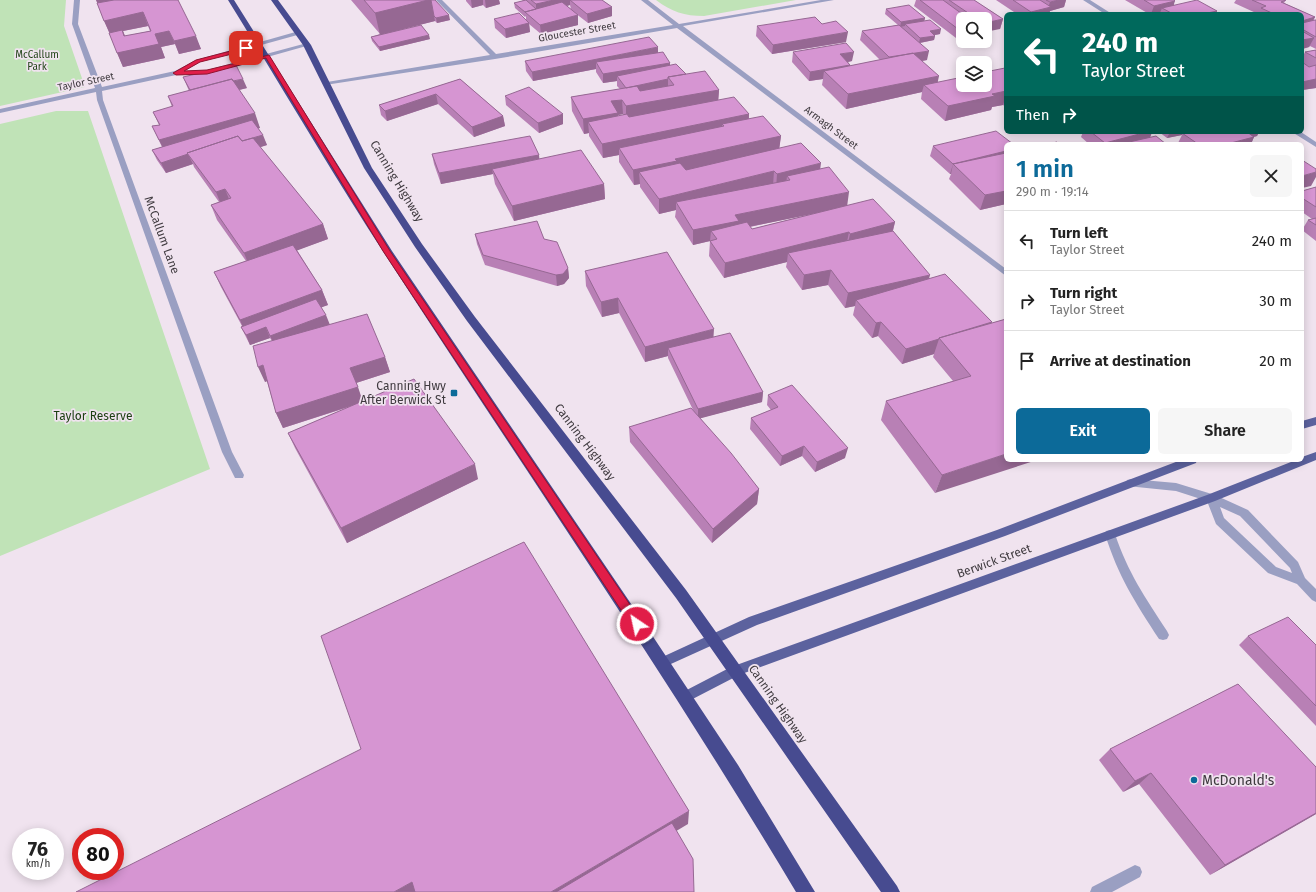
<!DOCTYPE html>
<meta charset="utf-8">
<style>
body{margin:0;font-family:"Fira Sans",sans-serif;background:#f6f6f6;color:#222;height:100vh;display:flex;flex-direction:column;font-size:15px;white-space:nowrap}
*{box-sizing:border-box;margin:0}
p{font-size:13px;color:#767676}
.icon{flex:none;width:22px;height:22px;fill:none;stroke:currentColor;stroke-width:2;stroke-linecap:round;stroke-linejoin:round}
.map{position:relative;flex:1;overflow:hidden}
.side{position:absolute;left:1004px;top:142px;width:300px;height:320px;display:flex;flex-direction:column;background:#fff;border-radius:6px;box-shadow:0 2px 10px #0003}
.side>*{flex:none}
.banner{position:absolute;left:1004px;top:12px;width:300px;height:122px;border-radius:6px;box-shadow:0 2px 10px #0003;background:#00695c;color:#fff;overflow:hidden}
.controls{position:absolute;left:956px;top:12px;display:grid;gap:8px}
.controls a{display:grid;place-items:center;width:36px;height:36px;border-radius:6px;background:#fff;box-shadow:0 2px 10px #0003;font-size:20px}
.speed{position:absolute;left:12px;top:828px;display:flex;gap:8px;font-size:20px;font-weight:700;text-align:center}
.speed>*{display:grid;place-content:center;width:52px;height:52px;border-radius:50%;background:#fff;box-shadow:0 2px 10px #0003;line-height:1}
.speed small{font-size:10px;font-weight:400}
.speed .limit{border:6px solid #d22;background:#fff;color:#111}
.pin{position:absolute;display:grid;place-items:center;width:34px;height:34px;color:#fff;margin:-17px;border-radius:8px;box-shadow:0 2px 6px #0006}
.me{position:absolute;width:44px;margin:-22px;rotate:326deg;stroke-linejoin:round;filter:drop-shadow(0 0 3px #0008)}
.turn{display:flex;align-items:center;gap:14px;height:84px;padding:0 12px;font-size:18px}
.turn .icon{width:52px;height:52px;stroke-width:2.5}
.turn b{display:block;font-size:28px;line-height:34px}
.then{display:flex;align-items:center;height:38px;padding:0 12px;background:#0003;gap:8px;font-size:15px}
.round{display:grid;place-items:center;flex:none;width:42px;height:42px;border-radius:6px;background:#f6f6f6}
.overview{display:flex;align-items:center;justify-content:space-between;height:68px;padding:0 12px}
h1{font-size:24px;font-weight:600;line-height:30px;color:#0c6a99}
.cta{display:flex;gap:8px;margin-top:auto;padding:8px 12px}
.cta a{flex:1;height:46px;border-radius:6px;background:#0c6a99;color:#fff;font-size:16px;font-weight:600;line-height:46px;text-align:center}
.cta a+a{background:#f6f6f6;color:#222}
ul{padding:0;list-style:none}
li{display:flex;align-items:center;gap:12px;height:60px;padding:0 12px;border-top:1px solid #e0e0e0}
li div{flex:1}
li b{display:block;font-size:15px}
li em{font-style:normal}
.map>svg:first-child{display:block}
</style>
<div class="map">
<svg width="1316" height="892" viewBox="0 0 1316 892">
<rect width="100%" height="100%" fill="#f0e3ef"/>
<path fill="#c0e3b7" d="M0,0H66L64,26L85,87L0,106Z
M656,0H796L704,16C684,16 672,12 656,0Z
M56,111H88L210,469L0,556V124Z"/>
<g fill="none" stroke-linecap="round" stroke-linejoin="round">
<path fill="#9a9fc2" fill-rule="evenodd" d="M74,0H80L78,24L102,87L175,71L196,60L299,31L301,32V34L200,62L185,71L207,70L307,43L310,45L207,74L176,75L102,91L103,100L232,452L244,475L243,478H235L222,452L97,100L96,92L0,113V109L95,88L72,24Z
M436,0H442L496,54L673,25L641,0H648L679,24L821,0H834L683,26L1006,269V276L677,28L495,59L325,85V83L327,82L490,55Z
M1083,0H1090L1112,14H1105Z
M1292,132H1301L1316,142V147Z
M1131,479L1176,483L1215,495L1248,510L1298,562L1305,578L1316,589V602L1312,600L1297,584L1268,573L1216,524L1207,501L1176,491L1127,486L1126,483L1127,480ZM1220,507L1240,516L1290,568L1292,573L1276,567L1224,518Z
M1110,530L1114,531L1115,534C1128,573 1145,597 1167,631L1169,635L1167,639L1163,640L1159,639C1135,602 1118,576 1105,534L1106,531Z
M1135,865L1140,867L1142,872L1140,877L1112,892H1090L1092,887Z"/>
<path fill="#5c629e" fill-rule="evenodd" d="M1316,417V425L1302,429V421Z
M1316,452V460L1215,501L739,675L683,704L679,702L677,698L679,694L731,667L1207,495L1296,460H1302V457Z
M1181,460H1197L1196,463L1005,536L757,625L662,668L658,667L656,663L658,659L749,617L997,530Z"/>
<path fill="#474b90" fill-rule="evenodd" d="M228,0H234L392,251L642,620L738,765L815,892H796C666,674 522,466 384,253C330,170 280,84 228,0Z
M271,0H278L311,45L372,168L422,244L475,317L686,590L897,886L900,892H881L676,598L467,321L415,247L364,168L303,45Z"/>
</g>
<path fill="#b880b5" fill-rule="evenodd" d="M96,0H178L201,49L179,54L175,44L161,47L165,58L123,67ZM148,26L150,31L125,36L123,31Z
M351,0H435L450,20L437,23L435,21L403,29L430,39L380,51L372,41L371,37L380,34Z
M466,0H499L500,4L486,8L483,5L472,8L466,1Z
M522,0H602L612,7V16L588,23L575,13L578,25L541,34L529,24L530,32L506,38L495,28L494,19L526,20V16L525,17L515,8L514,3L523,1ZM570,5L571,9L567,6Z
M916,0H974L1003,19L1000,29L985,19H963L956,38L914,6Z
M996,0H1066L1064,7L1050,11L1049,14H1017Z
M1125,0H1174V5L1217,11L1216,14H1159L1160,13L1155,14H1149Z
M1236,0H1286L1284,3L1315,17L1313,21L1316,20V49L1310,46L1309,47L1302,49V14H1252L1256,13L1234,3Z
M886,9L925,18L924,21L940,34L935,35L934,40L920,43L927,60L922,61L938,82L963,85H985L1006,68V107L1003,105L992,107L991,110L945,121L921,99L922,92L846,109L822,85L823,79L809,81L792,62L793,52L852,61L848,62L850,65V66L880,60L860,40L862,31L898,25L885,14Z
M822,24L846,42L772,54L756,36L757,26Z
M1316,50V88L1302,90V58L1305,52Z
M658,53L670,63V65L686,74L719,90L718,100L749,114V119L781,136L779,148L820,169L847,206L895,222L893,231L929,279L992,323L1006,319L935,493L881,420L886,401L953,381L933,357L934,354L902,364L878,336L872,338L853,315L855,306L845,308L828,285L802,290L786,267L787,262L724,278L709,256L710,241L693,245L675,217L676,210L659,214L640,187V184L634,185L619,162V155L603,158L589,136V133L584,134L572,111L571,97L620,89L617,86V81L603,83L596,72V69L533,81L526,71L525,61ZM623,114V115L618,116V115ZM820,212L752,229L750,227L759,225Z
M183,77L247,88L239,90L260,128H258L267,145L260,147L323,224L328,239L297,250L322,290L328,305L321,307L329,324L385,357L390,372L356,383L362,401L478,479L347,543L295,448L288,433L352,406L283,428L276,413L267,381L265,382L272,341L270,338L250,345L241,327L242,326L221,287L214,272L246,261L217,220L211,205L219,202L194,167L193,164L166,173L157,160L152,150L162,147L152,126L159,125L153,112L172,107L168,96L189,91Z
M460,79L503,116L505,126L474,137L438,104L387,121L381,115L379,105Z
M505,96L563,124L539,133L506,105Z
M1083,132H1152L1150,138L1166,144H1089L1081,137Z
M1159,132H1259L1257,136L1254,137L1251,144H1179L1178,143L1182,135L1167,138Z
M1006,144V204L980,210L949,179L951,174H950L930,156L933,146Z
M432,154L539,155V159L604,184L605,199L514,221L495,184L493,174L441,184L434,164Z
M1316,187V241L1302,230L1308,220L1312,219L1302,212V191Z
M475,234L544,239L568,268L569,278L564,284L557,286L485,265L477,244Z
M585,271L714,337L763,392L762,402L700,418L759,489L757,504L712,543L630,442L629,427L694,412L668,358V356L645,362L619,313L602,317L586,286Z
M768,395L845,458L815,472L802,456L780,466L750,429L751,418L771,410L767,405Z
M1248,636L1316,645V726L1239,645Z
M1110,749L1316,814L1210,875L1139,784L1123,792L1099,760Z"/>
<path fill="#966893" d="M96,0H138L100,8Z
M428,0H431L435,21L380,35L375,13Z
M471,0H483V5L472,8Z
M485,0H499L500,4L486,8Z
M554,0H583H570V5L530,15L536,9V4Z
M1059,0H1066L1064,7L1050,11L1049,14H1030L1031,12L1048,8L1050,2Z
M1175,1L1172,10L1162,8L1160,13L1151,14L1154,6Z
M612,7V16L588,23L587,14Z
M1217,11L1216,14H1203Z
M143,12L148,26L123,31L128,44L110,34L104,21Z
M449,15L450,20L437,23L436,18Z
M578,15V25L541,34L540,25Z
M1315,17L1310,26L1302,29V21Z
M925,18L924,22L905,24V26L900,27L901,22Z
M1003,19L1000,29L985,32V23Z
M529,23L530,32L506,38L505,29Z
M963,28V37L956,38L958,29Z
M941,29L940,34L929,36L930,31Z
M169,31L175,44L161,47L165,58L123,67L117,53L155,34Z
M848,32L846,42L772,54L773,45Z
M429,35L430,39L380,51L379,47Z
M196,36L201,49L179,54L174,41Z
M935,36L934,40L919,43L920,38Z
M1314,38L1309,47L1302,49V40Z
M658,47V57L596,62V69L533,81L532,72Z
M929,51L927,60L888,67L889,57Z
M854,52L852,61L838,64L840,54Z
M670,63V72L617,76V81L603,83V74Z
M850,65L849,75L824,71L823,79L809,81L810,72Z
M939,76L936,90L924,85L922,92L846,109L848,94Z
M243,79L247,88L194,101L190,91Z
M668,79V89L627,98V88Z
M1316,79V88L1302,90V82Z
M719,90L718,105L626,120V106Z
M1006,91V96L1003,105L992,107L991,110L945,121L948,106L992,94Z
M436,94L438,104L387,121L385,111Z
M622,100L623,114L618,115V128L588,122L589,133L584,134L583,119L611,101Z
M255,113L260,128L166,154L159,140Z
M563,114V124L539,133L538,123Z
M749,114L748,128L724,126L722,124V134L619,148V155L603,158L602,144Z
M503,116L505,126L474,137L472,127Z
M1147,132H1152L1149,140L1135,144H1105V143Z
M1170,132H1193L1182,133V135L1167,138Z
M1243,132H1259L1257,136L1239,140Z
M263,135L267,145L245,152L242,142Z
M781,136L779,151L647,182L639,172L640,184L634,185L633,170L675,159Z
M1254,137L1251,144H1227Z
M1006,151V160L953,164L951,174H950L953,164Z
M188,154L193,164L166,173L161,163Z
M539,155L540,165L492,169L493,174L441,184L439,173Z
M821,163L819,178L790,180L787,176L786,186L776,189L777,174Z
M774,171L773,186L676,202V210L659,214V199Z
M1316,172V177L1311,186L1302,188V176Z
M604,184L605,199L514,221L512,206Z
M225,189L231,204L222,207L216,192Z
M1006,191V204L980,210L985,195Z
M849,192L847,207L738,229L711,231L710,241L693,245V230L735,215Z
M895,222L891,237L847,248L850,234Z
M323,224L328,239L250,268L244,253Z
M849,232L846,247L788,253L787,262L724,278L725,263Z
M568,268L569,278L564,284L557,286L556,275Z
M831,270L828,285L802,290L804,275Z
M930,275L926,290L856,300L855,306L845,308L848,293Z
M322,290L328,305L266,328L270,338L250,345L240,320Z
M618,298L619,313L602,317L601,302Z
M326,315L330,325L275,346L270,336Z
M881,322L878,336L872,338L876,323Z
M992,322L987,337L939,339Z
M714,329L713,344L668,348V356L645,362V347Z
M939,339L934,354L902,364L906,349Z
M385,357L390,372L356,383L350,368Z
M263,365L270,380L265,382L258,367Z
M358,387L363,402L283,428L276,413Z
M763,392L762,402L698,419V409Z
M804,446L802,456L780,466L782,456Z
M848,448L845,458L815,472L817,462Z
M1006,454V460H1037L935,493L942,475Z
M475,464L478,479L347,543L341,528Z
M759,489L757,504L712,543L713,529Z
M1151,773L1139,784L1123,792L1135,781Z
M689,811L688,824L574,892H551Z
M1316,813V814L1210,875L1225,865Z
M412,882L418,892H394Z"/>
<path fill="#d695d2" stroke="#966893" d="M114,0H178L196,36L174,41L169,31L155,34L159,44L117,53L109,33L122,30L124,36L151,31L143,12L104,21L97,3Z
M364,0H428L375,13Z
M431,0H435L449,15L436,18L434,16Z
M526,0L536,9L525,12L514,3Z
M531,0H554L536,4Z
M570,0H602L612,7L587,14Z
M920,0H943L969,19H963V28L958,29Z
M949,0H974L1003,19L985,23V19H977Z
M1013,0H1040L1051,7L1031,12Z
M1046,0H1059L1050,2Z
M1144,0H1174L1175,1L1154,6Z
M1197,0L1217,11L1203,14H1173L1162,8Z
M1252,0H1286L1281,2L1315,17L1302,21V14H1274L1261,8L1266,6Z
M562,2L578,15L540,25L525,12Z
M909,5L925,18L901,22L886,9Z
M519,13L529,23L505,29L494,19Z
M1260,13L1262,14H1252Z
M815,17L822,24L836,21L848,32L773,45L757,26Z
M930,20L941,29L930,31L935,36L920,38L905,24Z
M1315,20H1316V37L1302,29V23Z
M421,25L429,35L379,47L371,37Z
M899,25L929,51L889,57L862,31Z
M1302,31L1314,38L1302,40Z
M649,37L658,47L532,72L525,61Z
M846,43L854,52L840,54L850,65L810,72L793,52Z
M1316,50V58L1305,52Z
M663,52L670,63L603,74L596,62Z
M913,53L939,76L848,94L824,71Z
M1302,62L1309,67L1316,65V79L1302,82Z
M676,64L686,74L668,77V79L626,88L617,76Z
M236,65L243,79L233,81L232,79L190,90L183,77Z
M1005,68H1006V91L992,94L995,96L948,106L924,85L963,77V85H973L974,86L978,85H985V72Z
M705,71L719,90L626,106L622,100L611,101L618,113L583,119L571,97L637,86L640,91L674,85L668,77Z
M232,79L255,113L159,140L152,126L160,125L153,112L173,106L168,96Z
M460,79L503,116L472,127L436,94L385,111L379,105Z
M529,87L563,114L538,123L505,96Z
M734,97L749,114L602,144L588,122L627,114L629,117Z
M763,116L781,136L675,159L677,161L633,170L619,148L724,126L722,124Z
M252,120L263,135L242,141L238,136L187,153L188,154L161,163L152,150Z
M996,131L1013,144H1006V151L953,164L933,146Z
M1091,132H1147L1105,143Z
M1187,132H1247L1254,137L1227,144H1198L1182,133Z
M238,136L242,141L253,138L323,224L244,253L211,205L231,198L225,189L216,192L187,153Z
M530,136L539,155L439,173L432,154Z
M1156,136L1166,144H1120Z
M1057,142L1059,144H1047Z
M801,143L821,163L777,174L774,171L659,199L639,172L680,163L686,170Z
M581,150L604,184L512,206L492,169Z
M1006,153V191L985,195L953,164Z
M1302,160L1316,169V172L1302,176Z
M829,167L849,192L735,215L739,221L693,230L676,202L790,180L787,176Z
M1316,187V207L1302,198V191Z
M873,199L895,222L850,234L849,232L725,263L710,241L717,239L711,231L747,222L752,229Z
M1316,218V225L1308,220Z
M537,221L544,239L557,242L568,268L563,274L556,275L483,255L475,234Z
M893,231L930,275L848,293L831,270L804,275L788,253Z
M293,245L322,290L240,320L214,272Z
M667,252L714,329L645,347L618,298L601,302L585,271Z
M945,274L992,322L939,338V339L906,349L881,322L876,323L856,300Z
M316,299L326,315L270,336L266,327L246,335L241,327Z
M367,314L385,357L350,368L358,387L276,413L263,365L258,367L253,346Z
M1006,319V454L942,475L886,401L971,376L939,338Z
M730,333L763,392L698,409L668,348Z
M414,379L475,464L341,528L288,433Z
M792,385L848,448L817,462L804,446L782,456L751,418L778,407L768,395Z
M691,408L731,453L759,489L713,529L629,427Z
M524,542L689,811L551,892H415L412,882L394,892H76L361,749L321,636Z
M1288,617L1316,645V706L1248,636Z
M1238,684L1316,767V813L1225,865L1151,773L1135,781L1110,749Z
M672,823L693,859L694,892H556Z"/>
<path fill="#e11d48" stroke="#92132f" d="M246,47L248,50L200,62L184,71L207,70L269,55L390,251L641,621L643,624L641,628H633L383,251L266,58L207,74L176,75L173,73L196,60Z"/>
<g fill="#0c6a99" stroke="#f0e3ef" stroke-width="1.5">
<rect x="450" y="389" width="8" height="8" rx="2"/>
<circle cx="1194" cy="780" r="4"/>
</g>
<g text-anchor="middle" dominant-baseline="central" stroke-width="3.5" stroke-linejoin="round" paint-order="stroke">
<g font-size="10" fill="#3f3a3f" stroke="#f0e3ef">
<text transform="translate(577 32) rotate(-10)">Gloucester Street</text>
<text transform="translate(86 82) rotate(-12)">Taylor Street</text>
<text transform="translate(831 128) rotate(37)">Armagh Street</text>
</g>
<g font-size="10" fill="#1b3f11" stroke="#f0e3ef">
<text x="37" y="55">McCallum<tspan x="37" dy="12">Park</tspan></text>
</g>
<g font-size="12" fill="#3f3a3f" stroke="#f0e3ef">
<text transform="translate(397 181) rotate(59)">Canning Highway</text>
<text transform="translate(162 235) rotate(70)">McCallum Lane</text>
<text transform="translate(585 442) rotate(53)">Canning Highway</text>
<text transform="translate(994 561) rotate(-20)">Berwick Street</text>
<text transform="translate(778 704) rotate(55)">Canning Highway</text>
</g>
<g font-size="12" fill="#3f3a3f" stroke="#f0e3ef" text-anchor="end">
<text x="446" y="386">Canning Hwy<tspan x="446" dy="14">After Berwick St</tspan></text>
</g>
<g font-size="12" fill="#1b3f11" stroke="#f0e3ef">
<text x="93" y="416">Taylor Reserve</text>
</g>
<g font-size="14" fill="#3f3a3f" stroke="#f0e3ef" text-anchor="start">
<text x="1202" y="780">McDonald's</text>
</g>
</g>
</svg>
<div class="controls">
<a><svg class="icon" aria-label="search" viewBox="0 0 24 24"><circle cx="10" cy="10" r="6"/><path d="M15 15l6 6"/></svg></a>
<a><svg class="icon" aria-label="layers" viewBox="0 0 24 24"><path d="M12 4l9 5-9 5-9-5zM3 14l9 5 9-5"/></svg></a>
</div>
<div class="speed"><div>76<small>km/h</small></div><div class="limit">80</div></div>
<div class="pin" style="left:246px;top:48px;background:#d93025"><svg class="icon" aria-label="arrive" viewBox="0 0 24 24"><path d="M6 21V4h12l-3 4 3 4H6"/></svg></div>
<svg class="me" style="left:637px;top:624px" viewBox="-20 -20 40 40"><circle r="17" fill="#e11d48" stroke="#fff" stroke-width="3"/><path d="M0-11L8 9 0 5-8 9z" fill="#fff"/></svg>
<div class="banner">
<div class="turn"><svg class="icon" aria-label="left" viewBox="0 0 24 24"><path d="M17 20v-9H6M10 6l-5 5 5 5"/></svg><div><b>240 m</b>Taylor Street</div></div>
<div class="then">Then<svg class="icon" aria-label="right" viewBox="0 0 24 24"><path d="M7 20v-9h11M14 6l5 5-5 5"/></svg></div>
</div>
<section class="side">
<div class="overview"><div><h1>1 min</h1><p>290 m · 19:14</p></div><a class="round"><svg class="icon" aria-label="close" viewBox="0 0 24 24"><path d="M6 6l12 12M18 6L6 18"/></svg></a></div>
<ul>
<li><svg class="icon" aria-label="left" viewBox="0 0 24 24"><path d="M17 20v-9H6M10 6l-5 5 5 5"/></svg><div><b>Turn left</b><p>Taylor Street</p></div><em>240 m</em></li>
<li><svg class="icon" aria-label="right" viewBox="0 0 24 24"><path d="M7 20v-9h11M14 6l5 5-5 5"/></svg><div><b>Turn right</b><p>Taylor Street</p></div><em>30 m</em></li>
<li><svg class="icon" aria-label="arrive" viewBox="0 0 24 24"><path d="M6 21V4h12l-3 4 3 4H6"/></svg><div><b>Arrive at destination</b></div><em>20 m</em></li>
</ul>
<div class="cta"><a>Exit</a><a>Share</a></div>
</section>
</div>
